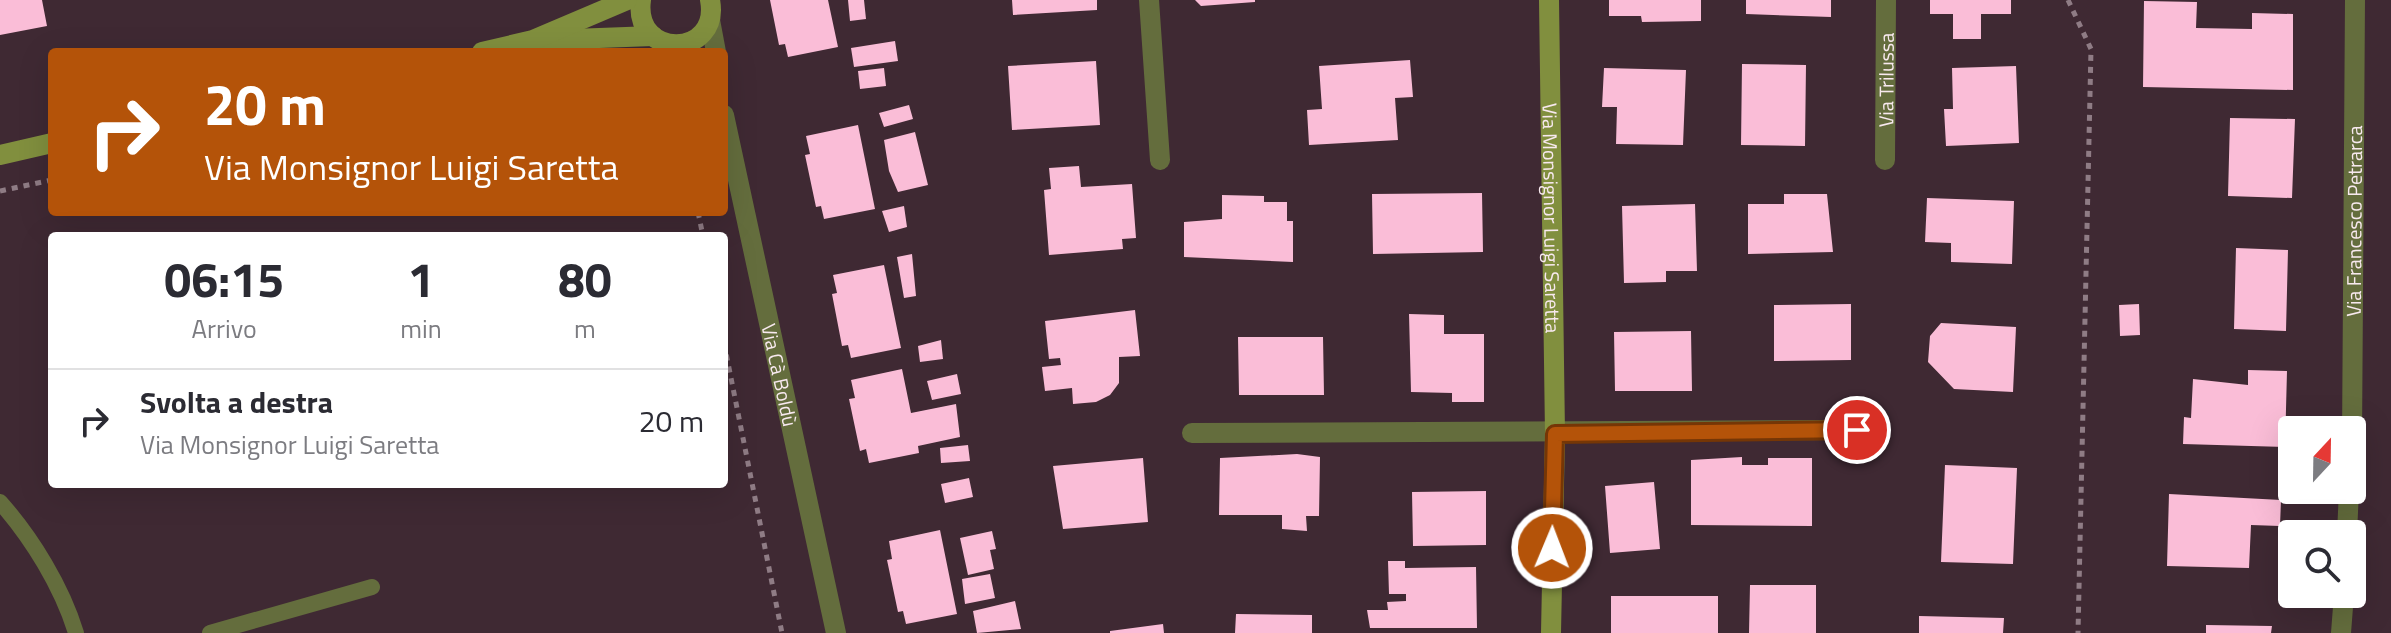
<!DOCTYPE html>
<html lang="it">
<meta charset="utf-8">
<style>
body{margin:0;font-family:"Titillium Web",sans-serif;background:#f2f2f3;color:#2b2b33;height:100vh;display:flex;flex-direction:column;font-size:30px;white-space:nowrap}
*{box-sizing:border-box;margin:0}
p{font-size:26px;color:#7c7c81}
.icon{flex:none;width:44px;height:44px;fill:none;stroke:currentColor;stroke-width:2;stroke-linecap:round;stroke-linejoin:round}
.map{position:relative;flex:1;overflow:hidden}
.sheet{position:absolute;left:48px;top:232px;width:680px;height:256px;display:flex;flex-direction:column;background:#fff;border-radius:8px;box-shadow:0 8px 32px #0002}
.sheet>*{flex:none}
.guide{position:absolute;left:48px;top:48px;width:680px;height:168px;border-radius:8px;box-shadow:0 8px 32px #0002;background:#b45309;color:#fff;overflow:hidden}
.needle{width:52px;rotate:22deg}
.fabs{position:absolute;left:2278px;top:416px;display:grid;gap:16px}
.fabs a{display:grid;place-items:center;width:88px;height:88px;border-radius:8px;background:#fff;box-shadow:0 8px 32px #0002;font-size:40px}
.pin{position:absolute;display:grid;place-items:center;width:68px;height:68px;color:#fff;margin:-34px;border:4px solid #fff;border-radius:50%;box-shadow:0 2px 8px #0007}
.me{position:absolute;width:88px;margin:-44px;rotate:1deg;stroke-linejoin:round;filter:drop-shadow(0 0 6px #0008)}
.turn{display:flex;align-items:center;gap:28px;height:168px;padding:0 24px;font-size:36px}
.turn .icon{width:104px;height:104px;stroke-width:2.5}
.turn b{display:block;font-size:56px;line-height:68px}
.eta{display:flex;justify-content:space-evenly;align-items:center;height:136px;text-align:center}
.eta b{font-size:48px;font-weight:700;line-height:56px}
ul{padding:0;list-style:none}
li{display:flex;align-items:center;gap:24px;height:104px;padding:0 24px;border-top:2px solid #e1e1e2}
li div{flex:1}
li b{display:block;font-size:30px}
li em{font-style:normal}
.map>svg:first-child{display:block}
</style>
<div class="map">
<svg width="2391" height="633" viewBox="0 0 2391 633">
<rect width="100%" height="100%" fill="#3f2933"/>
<path fill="#fabdd7" d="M0,0H42L47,26L0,35Z
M770,0H828L838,47L788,57L785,44L779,45Z
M848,0H864L866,19L850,21Z
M1012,0H1097V10L1013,15Z
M1195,0H1255V2L1201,6Z
M1609,0H1701V21L1642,22L1641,16H1609Z
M1746,0H1831V17L1746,14Z
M1930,0H2011V14H1981V39H1953V14H1930Z
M2144,1L2197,2L2196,28L2252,29V13L2293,14V90L2143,87Z
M895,41L898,61L854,67L851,48Z
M1410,60L1413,97L1395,98L1398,140L1309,145L1307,110L1322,109L1319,66Z
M1096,61L1100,125L1012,130L1008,66Z
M1742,64L1806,65L1805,146L1741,145Z
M2016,66L2019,143L1946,146L1944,109H1953L1952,68Z
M884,68L886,86L860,89L858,71Z
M1604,68L1686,70L1683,145L1616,144L1617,107H1602Z
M909,105L913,119L884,127L879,113Z
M2230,118L2295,119L2292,198L2228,196Z
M858,125L875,209L824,219L821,206L816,207L805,155L810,154L806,136Z
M915,132L928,185L898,192L889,171L884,140Z
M1079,166L1081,187L1132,184L1136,238L1122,239L1123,249L1049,255L1044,190L1051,189L1049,168Z
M1482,193L1483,252L1373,254L1372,194Z
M1784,194H1827L1833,252L1748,254V204H1784Z
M1222,195L1264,196V202H1287V221H1293V262L1184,257V222L1222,219Z
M1927,198L2014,201L2012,264L1951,262V243L1925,242Z
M1695,204L1697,271H1666V282L1624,283L1622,206Z
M904,206L907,227L889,232L882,211Z
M2236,248L2288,250L2286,331L2234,329Z
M912,254L916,296L904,298L897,257Z
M884,265L901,348L851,358L848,345L842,346L832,294L837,293L833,275Z
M1851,304V360L1774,361V305Z
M2139,304L2140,335L2120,336L2119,305Z
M1135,310L1140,356L1119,357V383L1110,395L1096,402L1073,404L1072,388L1045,391L1042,367L1061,365L1060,358L1049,359L1045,321Z
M1409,314L1444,315V334H1484V402H1452V393L1411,392Z
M1941,323L2016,327L2013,392L1954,389L1928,362L1930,336Z
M1691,331L1692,391H1615L1614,332Z
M1238,337H1323L1324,395H1239Z
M941,340L943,359L920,362L918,346Z
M902,369L911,413L956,404L960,437L918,446L919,453L869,463L866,449L860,451L849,399L855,398L851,380Z
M2248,370L2287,371L2285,447L2183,444L2184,417L2191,418L2193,379L2248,385Z
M957,374L961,394L932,400L927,381Z
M968,445L970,461L941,463L940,448Z
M1297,454L1320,457L1319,516H1306L1307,531L1282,529V515H1219L1220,458Z
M1742,457V465H1768V458H1812V526L1691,525V460Z
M1143,458L1148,522L1063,529L1053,466Z
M1945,465L2017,468L2013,564L1941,562Z
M969,478L973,497L945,503L941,484Z
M1654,482L1660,549L1610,553L1605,486Z
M1486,491V545L1413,546L1412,492Z
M2169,494L2281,500L2280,526L2251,525L2249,568L2167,566Z
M940,530L957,614L906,624L903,611L898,612L887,560L892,559L889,541Z
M992,531L996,549L990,550L994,569L968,575L960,538Z
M1388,561H1405V568L1476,567L1477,628H1370L1367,610H1388L1387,602L1406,601V594H1389Z
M990,574L995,598L965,604L962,579Z
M1750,585H1816V633H1749Z
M1611,596H1718V633H1611Z
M1015,601L1021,629L977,633L973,611Z
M1236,614L1312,615V633H1235Z
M1919,616L2004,618L2003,633H1919Z
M1163,624L1164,633H1110V631Z
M2206,625L2272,626L2271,633H2206Z"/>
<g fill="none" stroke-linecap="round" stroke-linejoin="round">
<path stroke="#8f7c85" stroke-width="5" stroke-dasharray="6 6" stroke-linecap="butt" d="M2068,0L2091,49L2078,633
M0,191L52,180
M698,212L703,236
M724,343L782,633"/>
<path stroke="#646d3d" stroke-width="16" d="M0,502C32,538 62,587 76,633
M210,633L372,587"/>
<g stroke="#646d3d" stroke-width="20">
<path d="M1149,0L1160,160"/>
<path d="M710,20L716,52"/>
<path id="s1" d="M724,115L836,633"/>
<path id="s2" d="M1885,160L1886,0"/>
<path d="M1192,433L1857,430"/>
<path id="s3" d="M2352,441L2355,0"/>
<path d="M2347,534L2349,490"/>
<path d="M2341,633L2344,594"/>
</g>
<g stroke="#818f3e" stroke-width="20">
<path d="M641,0C633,60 721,58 710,0"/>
<path id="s4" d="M1549,0L1555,434L1551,633"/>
<path d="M545,40L653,36"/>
<path d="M482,52L533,40L627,0"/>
<path d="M0,155L52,143"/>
</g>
</g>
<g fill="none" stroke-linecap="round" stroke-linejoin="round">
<defs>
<path id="route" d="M1552,548L1555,434L1857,430"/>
</defs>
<use href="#route" stroke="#753606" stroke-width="20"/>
<use href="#route" stroke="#b45309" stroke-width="14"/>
</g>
<g text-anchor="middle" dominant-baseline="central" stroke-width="8" stroke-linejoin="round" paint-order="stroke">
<g font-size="20" fill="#f8e9ef" stroke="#3f2933">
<text stroke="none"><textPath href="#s2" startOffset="80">Via Trilussa</textPath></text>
<text stroke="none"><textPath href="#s4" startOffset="218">Via Monsignor Luigi Saretta</textPath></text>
<text stroke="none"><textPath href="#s3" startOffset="220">Via Francesco Petrarca</textPath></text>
<text stroke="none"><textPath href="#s1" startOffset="266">Via Cà Boldù</textPath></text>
</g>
</g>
</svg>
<div class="fabs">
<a><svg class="needle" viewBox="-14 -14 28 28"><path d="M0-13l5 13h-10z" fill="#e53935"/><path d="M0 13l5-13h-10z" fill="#7c7c81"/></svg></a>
<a><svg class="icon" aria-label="search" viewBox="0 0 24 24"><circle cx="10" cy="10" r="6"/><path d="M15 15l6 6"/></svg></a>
</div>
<div class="pin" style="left:1857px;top:430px;background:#d93025"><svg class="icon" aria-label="arrive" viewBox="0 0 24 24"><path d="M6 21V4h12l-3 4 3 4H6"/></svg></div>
<svg class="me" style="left:1552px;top:548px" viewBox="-20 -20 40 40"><circle r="17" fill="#b45309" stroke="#fff" stroke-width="3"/><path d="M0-11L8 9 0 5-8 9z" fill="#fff"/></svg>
<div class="guide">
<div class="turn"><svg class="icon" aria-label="right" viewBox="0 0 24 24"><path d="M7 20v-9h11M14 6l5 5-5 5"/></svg><div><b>20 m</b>Via Monsignor Luigi Saretta</div></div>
</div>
<section class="sheet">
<div class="eta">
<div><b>06:15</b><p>Arrivo</p></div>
<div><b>1</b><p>min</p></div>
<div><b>80</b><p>m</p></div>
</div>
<ul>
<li><svg class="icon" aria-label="right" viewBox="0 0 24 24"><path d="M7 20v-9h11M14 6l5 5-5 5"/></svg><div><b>Svolta a destra</b><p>Via Monsignor Luigi Saretta</p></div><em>20 m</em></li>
</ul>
</section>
</div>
